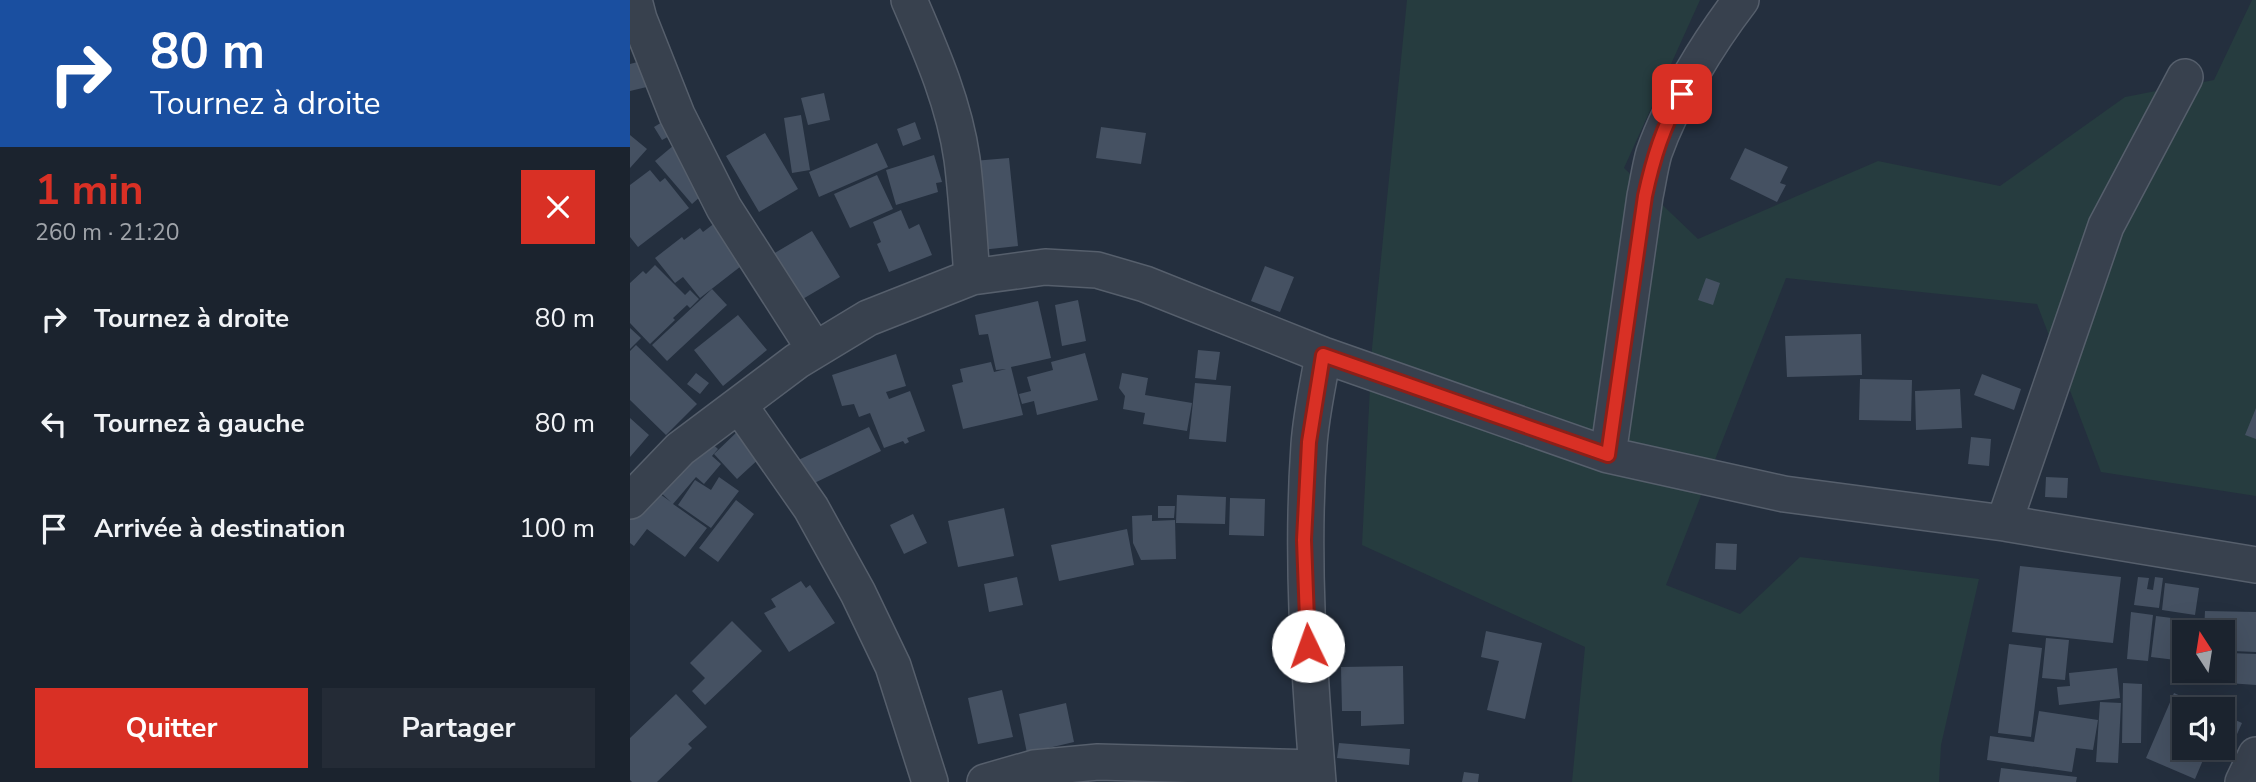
<!DOCTYPE html>
<html lang="fr">
<meta charset="utf-8">
<style>
body{margin:0;font-family:"Nunito Sans",sans-serif;background:#242b36;color:#f1f3f6;height:100vh;display:flex;flex-direction:column;font-size:26px;white-space:nowrap}
*{box-sizing:border-box;margin:0}
p{font-size:23px;color:#a0a4aa}
.icon{flex:none;width:38px;height:38px;fill:none;stroke:currentColor;stroke-width:2;stroke-linecap:round;stroke-linejoin:round}
.map{position:relative;flex:1;overflow:hidden}
.details{display:flex;flex-direction:column;background:#1b232e;width:630px}
.details>*{flex:none}
.top-card{background:#1a4fa0;color:#fff;overflow:hidden}
.needle{width:46px;rotate:348deg}
.buttons{position:absolute;left:1542px;top:620px;display:grid;gap:14px}
.buttons a{display:grid;place-items:center;width:63px;height:63px;border-radius:0px;background:#1b232e;box-shadow:0 7px 28px #0002,0 0 0 2px #39404a;font-size:35px}
.pin{position:absolute;display:grid;place-items:center;width:60px;height:60px;color:#fff;margin:-30px;border-radius:14px;box-shadow:0 4px 10px #0006}
.me{position:absolute;width:77px;margin:-38px;rotate:357deg;stroke-linejoin:round;filter:drop-shadow(0 0 5px #0008)}
.turn{display:flex;align-items:center;gap:24px;height:147px;padding:0 35px;font-size:32px}
.turn .icon{width:91px;height:91px;stroke-width:2.5}
.turn b{display:block;font-size:49px;line-height:60px}
.round{display:grid;place-items:center;flex:none;width:74px;height:74px;border-radius:0px;background:#242b36}
.headline{display:flex;align-items:center;justify-content:space-between;height:119px;padding:0 35px}
h1{font-size:42px;font-weight:700;line-height:52px;color:#d93025}
.primary-button{display:flex;gap:14px;margin-top:auto;padding:14px 35px}
.primary-button a{flex:1;height:80px;border-radius:0px;background:#d93025;color:#fff;font-size:28px;font-weight:700;line-height:80px;text-align:center}
.primary-button a+a{background:#242b36;color:#f1f3f6}
ul{padding:0;list-style:none}
li{display:flex;align-items:center;gap:21px;height:105px;padding:0 35px}
li div{flex:1}
li b{display:block;font-size:26px}
li em{font-style:normal}
main{display:flex;flex:1;min-height:0}
.map>svg:first-child{display:block}
</style>
<main>
<section class="details">
<div class="top-card">
<div class="turn"><svg class="icon" aria-label="right" viewBox="0 0 24 24"><path d="M7 20v-9h11M14 6l5 5-5 5"/></svg><div><b>80 m</b>Tournez à droite</div></div>
</div>
<div class="headline"><div><h1>1 min</h1><p>260 m · 21:20</p></div><a class="round" style="background:#d93025;color:#fff"><svg class="icon" aria-label="close" viewBox="0 0 24 24"><path d="M6 6l12 12M18 6L6 18"/></svg></a></div>
<ul>
<li><svg class="icon" aria-label="right" viewBox="0 0 24 24"><path d="M7 20v-9h11M14 6l5 5-5 5"/></svg><div><b>Tournez à droite</b></div><em>80 m</em></li>
<li><svg class="icon" aria-label="left" viewBox="0 0 24 24"><path d="M17 20v-9H6M10 6l-5 5 5 5"/></svg><div><b>Tournez à gauche</b></div><em>80 m</em></li>
<li><svg class="icon" aria-label="arrive" viewBox="0 0 24 24"><path d="M6 21V4h12l-3 4 3 4H6"/></svg><div><b>Arrivée à destination</b></div><em>100 m</em></li>
</ul>
<div class="primary-button"><a>Quitter</a><a>Partager</a></div>
</section>
<div class="map">
<svg width="1626" height="782" viewBox="0 0 1626 782">
<rect width="100%" height="100%" fill="#242f3e"/>
<path fill="#263c3f" d="M777,0H1070L994,168L1068,239L1248,161L1370,186L1495,97L1584,80L1622,0H1626V496L1471,472L1407,304L1156,278L1036,585L1110,614L1170,557L1349,579L1311,745L1309,782H942L955,647L732,545L742,348Z"/>
<path fill="#455162" d="M15,60L21,86L0,91V64Z
M194,93L200,120L178,125L171,98Z
M171,115L180,170L162,173L154,118Z
M37,119L45,133L32,140L24,127Z
M285,122L291,139L273,146L267,129Z
M471,127L516,133L511,164L466,158Z
M135,133L168,189L129,212L96,156Z
M0,135L17,149L0,168Z
M247,143L258,167L189,197L179,172Z
M44,145L81,187L62,204L25,161Z
M1115,148L1158,167L1150,183L1156,185L1147,202L1100,179Z
M304,155L312,182L306,183L308,192L266,205L256,170Z
M379,158L388,246L342,251L343,161Z
M20,170L30,182L35,178L59,208L8,247L0,237V185Z
M247,175L263,209L220,228L204,194Z
M271,210L279,229L289,224L302,255L259,272L247,244L251,242L243,222Z
M94,216L124,256L70,298L53,277L45,283L25,258L52,237L54,240L70,228L73,232Z
M182,231L210,277L166,303L138,257Z
M25,265L55,295L60,290L69,299L60,308L57,305L43,318L45,320L20,344L0,323V283L13,271L16,274Z
M635,266L664,277L650,312L621,301Z
M1076,278L1090,283L1083,305L1068,300Z
M82,289L97,305L37,361L22,345Z
M448,300L456,341L432,346L425,305Z
M408,301L421,358L381,367L393,415L333,429L322,385L333,382L330,369L361,362L364,372L376,369L366,370L358,334L349,335L345,315Z
M108,315L137,350L93,386L64,350Z
M0,328L11,338L0,349Z
M1231,334L1232,375L1157,377L1155,336Z
M6,345L67,404L36,435L0,400V351Z
M568,350L590,352L586,380L565,378Z
M455,353L468,400L407,415L404,401L392,404L389,394L401,391L397,377L423,370L421,362Z
M266,354L276,386L256,392L259,399L280,391L295,431L277,438L279,442L275,444L273,441L254,448L240,413L229,417L224,404L212,406L202,375Z
M66,373L79,383L70,394L57,384Z
M492,373L518,378L515,395L562,403L557,431L513,424L515,413L493,409L495,396L489,388Z
M1352,374L1391,389L1384,410L1344,395Z
M1230,379L1282,380L1281,421L1229,420Z
M565,383L601,386L596,442L559,439Z
M1330,389L1332,428L1286,430L1285,391Z
M1626,408V439L1615,435Z
M0,418L19,435L0,457Z
M239,427L251,451L176,487L164,462Z
M108,431L132,456L107,479L84,454Z
M1341,437L1361,439L1359,466L1338,464Z
M79,441L88,449L82,456L91,464L74,484L66,477L43,504L77,528L55,557L17,529L4,546L0,543V520L23,489L41,502L30,492L41,479L44,482Z
M89,477L109,491L81,528L48,505L65,480L81,490Z
M1416,477L1438,478L1437,498L1415,497Z
M547,495L596,497L595,524L546,523Z
M600,498L635,499L634,536L599,535Z
M106,500L124,514L88,562L69,548Z
M528,506H545L544,518H528Z
M374,508L384,556L328,567L318,521Z
M283,514L297,543L274,554L260,525Z
M522,515V521L545,520L546,559L511,560L503,543L502,516Z
M497,529L504,565L429,581L421,545Z
M1086,543L1107,544L1106,570L1085,569Z
M1390,566L1491,577L1483,643L1382,632Z
M387,577L393,605L359,612L354,584Z
M1508,577L1519,578L1517,589L1523,590L1525,577L1533,578L1529,608L1504,605Z
M171,581L176,588L180,585L205,623L159,652L134,613L146,607L141,599Z
M1535,583L1569,588L1565,615L1532,610Z
M1575,611L1626,612V652L1602,651V627L1591,626V632H1574Z
M1501,612L1523,615L1518,661L1497,659Z
M1526,616L1565,621L1564,632H1554V661L1521,657Z
M102,621L132,651L75,705L62,691L75,678L60,663Z
M856,631L912,643L895,719L857,710L869,661L851,657Z
M1416,638L1439,640L1435,680L1412,678Z
M1379,644L1412,648L1401,737L1368,733Z
M1600,653L1626,654V685L1598,683Z
M773,666L774,724L731,726V711H712L711,667Z
M1487,668L1490,698L1429,705L1427,687L1440,686L1439,673Z
M1493,683L1512,684L1511,743H1492Z
M372,690L383,737L348,744L338,698Z
M1544,693L1579,709H1554V747H1592V714L1612,723L1595,761L1576,753L1565,779L1516,758Z
M46,694L77,727L58,744L62,748L27,782H2L0,780V738Z
M1470,702L1491,703L1488,763L1466,762Z
M436,703L444,742L397,753L389,714Z
M1409,711L1468,720L1463,750L1446,748L1442,772L1357,760L1360,736L1404,742Z
M709,743L780,749L779,765L707,758Z
M1371,768L1447,777L1446,782H1369Z
M834,772L849,774L848,782H832Z"/>
<g fill="none" stroke-linecap="round" stroke-linejoin="round">
<defs>
<path id="minor" d="M4,0L9,19L47,115L94,208L185,350
M279,0C301,51 324,103 332,159C337,198 339,238 342,277
M109,405L181,508L228,593L263,666L300,782
M978,455L1015,196C1018,182 1020,167 1024,153C1042,102 1078,43 1111,0
M0,501L50,449L167,361L238,318L342,277L415,267L467,270L515,284L693,355L978,455L1154,494L1374,523L1626,565
M1374,523L1476,226L1555,77
M355,782L404,768L468,762L687,768
M688,782C679,669 671,558 679,445C681,415 688,385 693,355
M1613,782L1626,755"/>
</defs>
<use href="#minor" stroke="#565f6c" stroke-width="38"/>
<use href="#minor" stroke="#38414e" stroke-width="35"/>
</g>
<g fill="none" stroke-linecap="round" stroke-linejoin="round">
<defs>
<path id="route" d="M678,646L674,540L679,442L693,355L978,455L1015,196C1023,159 1033,126 1052,94"/>
</defs>
<use href="#route" stroke="#8d1f18" stroke-width="18"/>
<use href="#route" stroke="#d93025" stroke-width="12"/>
</g>
</svg>
<div class="buttons">
<a><svg class="needle" viewBox="-14 -14 28 28"><path d="M0-13l5 13h-10z" fill="#e53935"/><path d="M0 13l5-13h-10z" fill="#a0a4aa"/></svg></a>
<a><svg class="icon" aria-label="sound" viewBox="0 0 24 24"><path d="M4 9h4l5-4v14l-5-4H4zM17 9q2 3 0 6"/></svg></a>
</div>
<div class="pin" style="left:1052px;top:94px;background:#d93025"><svg class="icon" aria-label="arrive" viewBox="0 0 24 24"><path d="M6 21V4h12l-3 4 3 4H6"/></svg></div>
<svg class="me" style="left:678px;top:646px" viewBox="-20 -20 40 40"><circle r="19" fill="#fff"/><path d="M0-13L10 11 0 6-10 11z" fill="#d93025"/></svg>
</div>
</main>
